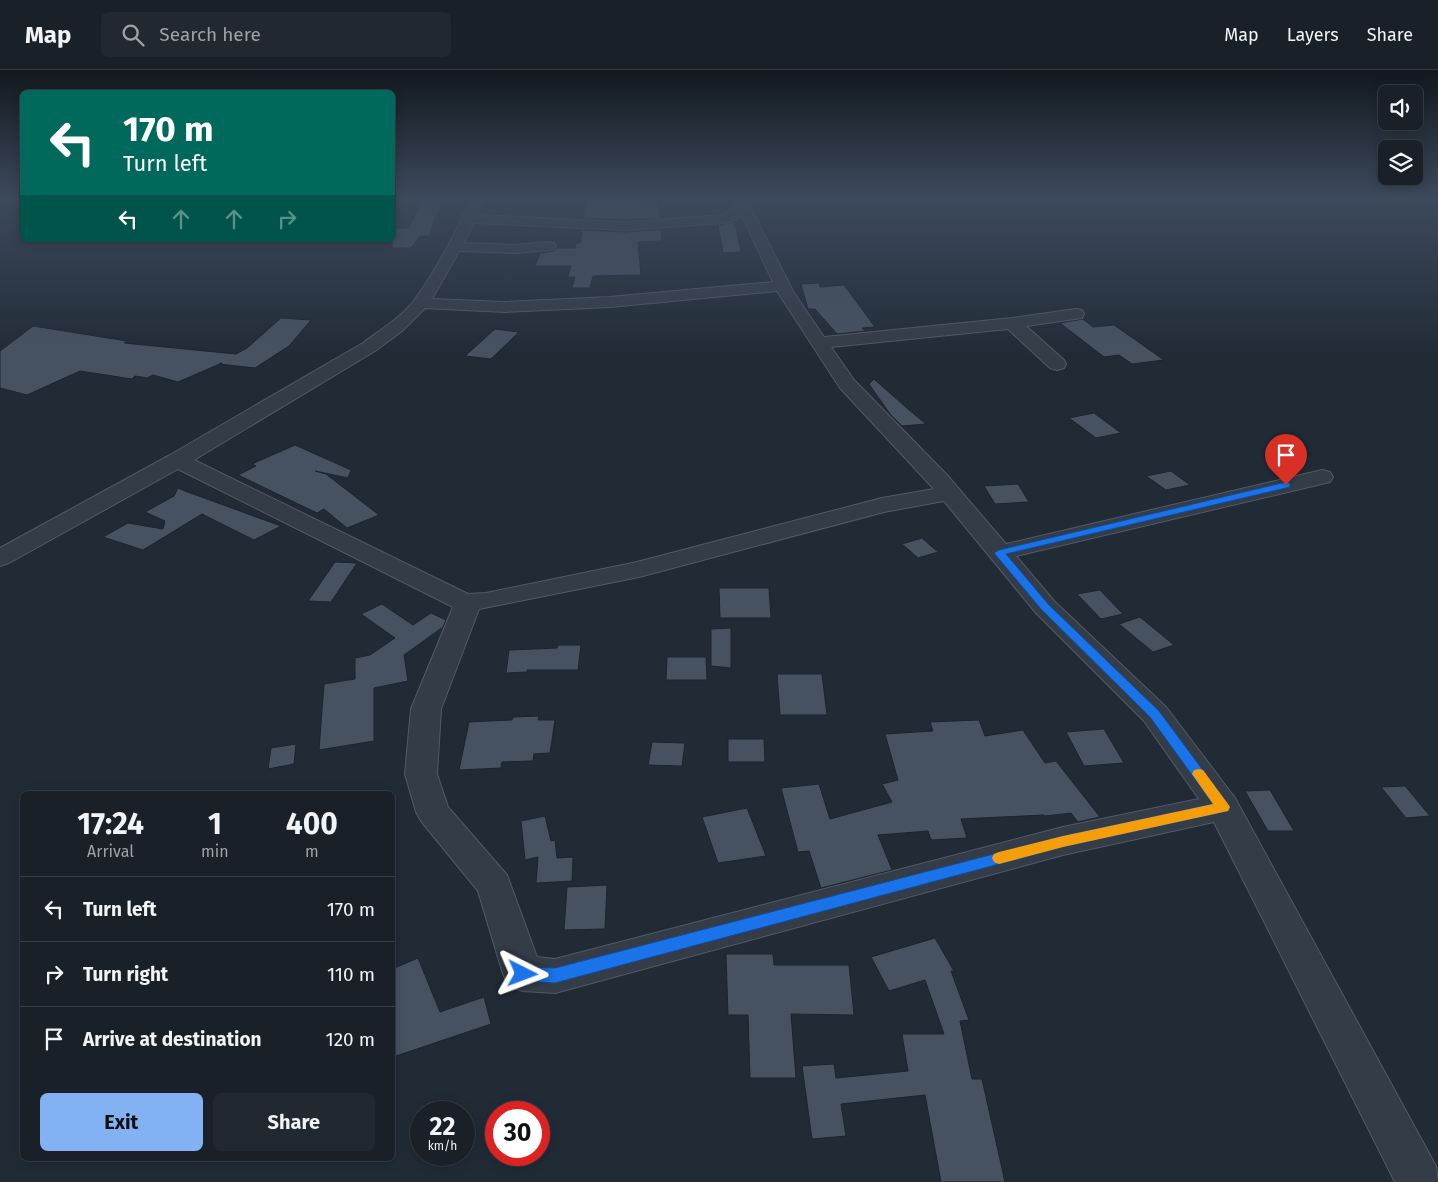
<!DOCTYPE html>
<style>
body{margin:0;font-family:"Fira Sans",sans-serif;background:#222830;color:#f1f3f6;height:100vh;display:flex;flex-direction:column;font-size:19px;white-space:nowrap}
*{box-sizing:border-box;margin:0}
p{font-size:16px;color:#9fa3a8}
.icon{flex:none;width:28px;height:28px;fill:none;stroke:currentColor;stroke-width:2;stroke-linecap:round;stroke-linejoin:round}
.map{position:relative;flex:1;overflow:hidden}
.drawer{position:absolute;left:20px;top:721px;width:375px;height:370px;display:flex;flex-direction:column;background:#192028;border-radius:8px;box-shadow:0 2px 12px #0003,0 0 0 1px #373e45}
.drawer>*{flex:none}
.guide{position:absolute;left:20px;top:20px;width:375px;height:152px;border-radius:8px;box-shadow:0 2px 12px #0003,0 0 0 1px #373e45;background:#00695c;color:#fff;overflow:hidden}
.fabs{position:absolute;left:1378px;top:15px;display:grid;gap:10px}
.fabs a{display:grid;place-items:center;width:45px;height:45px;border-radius:8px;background:#192028;box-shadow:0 2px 12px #0003,0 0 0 1px #373e45;font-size:25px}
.speed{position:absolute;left:410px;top:1031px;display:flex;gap:10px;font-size:25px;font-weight:700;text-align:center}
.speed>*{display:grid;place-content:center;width:65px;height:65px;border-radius:50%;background:#192028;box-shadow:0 2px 12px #0003,0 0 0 1px #373e45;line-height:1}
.speed small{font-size:12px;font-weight:400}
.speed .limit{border:8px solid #d22;background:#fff;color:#111}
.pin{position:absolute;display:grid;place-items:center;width:42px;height:42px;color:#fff;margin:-51px -21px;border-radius:50% 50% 50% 0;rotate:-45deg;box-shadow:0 0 5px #0007}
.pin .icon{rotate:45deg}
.me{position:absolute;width:55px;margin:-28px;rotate:93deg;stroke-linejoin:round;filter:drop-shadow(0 0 4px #0008)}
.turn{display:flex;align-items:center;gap:18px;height:105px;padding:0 20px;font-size:22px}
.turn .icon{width:65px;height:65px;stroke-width:2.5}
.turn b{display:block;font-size:35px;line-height:42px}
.lanes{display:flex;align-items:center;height:48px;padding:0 20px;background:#0003;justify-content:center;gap:25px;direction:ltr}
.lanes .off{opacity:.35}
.eta{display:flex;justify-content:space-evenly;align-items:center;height:85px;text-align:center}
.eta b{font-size:30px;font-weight:700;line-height:35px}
.cta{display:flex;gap:10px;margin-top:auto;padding:10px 20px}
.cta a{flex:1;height:58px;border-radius:8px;background:#83b2f4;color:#111;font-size:20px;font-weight:700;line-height:58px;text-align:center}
.cta a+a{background:#222830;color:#f1f3f6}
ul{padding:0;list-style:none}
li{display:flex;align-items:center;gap:15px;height:65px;padding:0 20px;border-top:1px solid #373e45}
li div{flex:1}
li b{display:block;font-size:19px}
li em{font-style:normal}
header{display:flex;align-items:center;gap:30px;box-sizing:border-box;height:70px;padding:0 25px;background:#192028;border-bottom:1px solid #373e45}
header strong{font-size:24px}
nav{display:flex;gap:28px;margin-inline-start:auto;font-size:18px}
.search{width:350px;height:45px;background:#222830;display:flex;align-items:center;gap:12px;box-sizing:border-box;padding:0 18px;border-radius:8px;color:#9fa3a8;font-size:19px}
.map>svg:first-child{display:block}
</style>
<header>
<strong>Map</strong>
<div class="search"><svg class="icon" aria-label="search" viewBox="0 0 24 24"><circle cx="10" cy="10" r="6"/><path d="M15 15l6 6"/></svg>Search here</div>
<nav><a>Map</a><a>Layers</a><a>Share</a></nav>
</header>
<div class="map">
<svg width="1438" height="1112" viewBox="0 0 1438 1112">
<rect width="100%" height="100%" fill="#212b36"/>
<path fill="#475260" stroke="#1c242e" d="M422,129H442L429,166H420L411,178H392V158H409Z
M640,129H658L660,148L625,150L583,148L586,131L638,133Z
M735,152L741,182L723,183L718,155Z
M661,159L662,171L638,172L641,205L593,206L590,218H572L575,207H568L571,196H535L540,183L554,181L557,178H575L576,173H580L582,160L625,162Z
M819,213L820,217L844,215L875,257L862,258L865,261L837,264L815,239H808L801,214Z
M281,248L311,250L289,276L255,298L219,294L222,293L178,312L153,305L147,308L135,306L132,309L80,301L27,325L0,318V281L33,256L127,271L124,273L236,284L247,278Z
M1083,249L1093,257L1114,255L1164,290L1132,294L1119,285L1104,287L1060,253Z
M495,259L519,262L491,289L465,286Z
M874,309L908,339L926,354L902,356L890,344L869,314Z
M1094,343L1121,363L1096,368L1069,348Z
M295,375L351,400L348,408L315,401L326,404L379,445L347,458L324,439L317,443L238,405L256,396L252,394Z
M1171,401L1190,415L1166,420L1146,406Z
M1018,414L1029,432L995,434L984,416Z
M178,418L185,421L281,456L254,470L202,444L143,480L103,467L128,453L163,459L165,451L145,442L174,426Z
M922,468L938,482L918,488L902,474Z
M335,492L357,493L331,532L308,531Z
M719,518H769L771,548H720Z
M1100,520L1123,544L1101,549L1077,524Z
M382,534L413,555L431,543L446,550L443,557L404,585L408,611L374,618V671L319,680L324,614L355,609V588L370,585L395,568L361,544Z
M1140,547L1174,575L1153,582L1119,554Z
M731,558V598L711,596V559Z
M558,575H581L578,600H527V602L506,603L509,580L557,578Z
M667,587H706L707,610H666Z
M777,604H822L827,645H780Z
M539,646L538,650H555L550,683L534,684L533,691L502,692L501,698L459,700L469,652L512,650L513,647Z
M979,650L985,666L1023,660L1045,693L1056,691L1100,747L1078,752L1071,743L1045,746L1044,745L961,749L967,768L931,770L928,761L878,765L892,800L821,818L809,781L798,782L781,718L819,714L830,749L892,732L882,714L898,710L885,664L933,661L930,652Z
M1104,659L1124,693L1084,696L1066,662Z
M728,669H764L765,692H728Z
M652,672L685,673L682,696L648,695Z
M296,674L294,694L268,699L271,678Z
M1405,716L1430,746L1406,748L1381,717Z
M1270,720L1294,761H1268L1245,721Z
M747,738L766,786L718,793L702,747Z
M545,746L551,771L555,770L557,788L573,787L572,811L536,813L538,787L525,790L521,751Z
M607,815L605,859L564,860L567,817Z
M935,868L954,901H951L969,950L960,951L972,1009H982L1005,1112H941L925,1025L841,1034L846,1066L812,1069L802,996L834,994L836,1008L908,1001L902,964H944L925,910L889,921L871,887Z
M726,884H773L774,895H849L854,945L791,944L796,1008H750L748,945H728Z
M418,888L440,942L484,927L491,954L396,986L392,958V899Z"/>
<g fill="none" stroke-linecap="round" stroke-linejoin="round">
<defs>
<path id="street" d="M472,129H484L477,145L625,152L723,145L728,143L736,129H748L747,131L794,223L824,267L1012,248L1076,239L1082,240L1084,244L1082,248L1026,256L1064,290L1066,294L1064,298L1057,300L1050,298L1008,259L831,277L854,310L947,405L1006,474L1322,400L1330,402L1333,407L1330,412L1016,486L1054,531L1166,637L1235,728L1436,1096L1438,1112H1395L1214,752L1063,785L555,923L523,921L509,916L503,904L478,821L421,751L416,742L405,704L411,639L453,537L178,399L9,493L0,496V478L170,385L363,273C380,260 402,247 415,229C438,198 455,163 472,129ZM741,144L773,212L610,227L505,232L432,229L459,181L514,183L549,180L554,179L556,176L554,173L549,172L514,175L464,173L474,153L625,160L724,153L738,149ZM777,221L840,318L934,419L882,428L637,492L486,523L468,524L194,390L375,281L402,261L425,238L505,242L610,237ZM944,431L1036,543L1144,651L1199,729L1063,757L555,889L537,887L507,805L448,737L437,704L441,639L479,539L639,507L884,442Z"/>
</defs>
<use href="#street" stroke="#525a65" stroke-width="2"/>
<use href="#street" fill="#343c47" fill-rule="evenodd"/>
</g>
<linearGradient id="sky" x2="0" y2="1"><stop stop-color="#12181e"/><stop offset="0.45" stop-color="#3d4a5d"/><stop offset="1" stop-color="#3d4a5d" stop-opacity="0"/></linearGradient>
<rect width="1438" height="285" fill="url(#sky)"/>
<path fill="#1a73e8" stroke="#114b97" d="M1286,412L1290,413V417L1006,484L1049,535L1159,641L1228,734L1230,737L1228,741L1063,777L555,913L523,911L517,909L515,904L517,899L523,897L555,898L1063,766L1213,734L1150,647L1041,539L994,483L999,480Z"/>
<path fill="#f59e0b" d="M1199,699L1203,700L1228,734L1230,737L1228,741L1063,777L999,794L994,792L992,788L994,784L999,782L1063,766L1213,734L1192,704L1194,700Z"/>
</svg>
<div class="fabs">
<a><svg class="icon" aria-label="sound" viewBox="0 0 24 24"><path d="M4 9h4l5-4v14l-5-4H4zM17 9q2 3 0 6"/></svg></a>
<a><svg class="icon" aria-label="layers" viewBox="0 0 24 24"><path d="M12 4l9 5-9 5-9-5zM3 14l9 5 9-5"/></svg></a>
</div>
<div class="speed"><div>22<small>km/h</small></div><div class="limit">30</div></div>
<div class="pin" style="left:1286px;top:415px;background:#d93025"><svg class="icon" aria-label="arrive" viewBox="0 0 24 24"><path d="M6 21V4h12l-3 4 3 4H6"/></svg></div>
<svg class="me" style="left:523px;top:904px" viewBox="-20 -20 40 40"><path d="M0-17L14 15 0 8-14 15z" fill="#1a73e8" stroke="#fff" stroke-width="4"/></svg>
<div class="guide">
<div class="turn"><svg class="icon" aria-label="left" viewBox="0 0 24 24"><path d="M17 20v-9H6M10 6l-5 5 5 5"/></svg><div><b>170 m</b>Turn left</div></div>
<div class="lanes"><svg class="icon" aria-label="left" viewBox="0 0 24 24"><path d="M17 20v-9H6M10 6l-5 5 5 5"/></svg><svg class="icon off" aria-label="ahead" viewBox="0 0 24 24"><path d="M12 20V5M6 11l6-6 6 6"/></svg><svg class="icon off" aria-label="ahead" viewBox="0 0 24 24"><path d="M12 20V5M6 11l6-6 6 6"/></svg><svg class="icon off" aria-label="right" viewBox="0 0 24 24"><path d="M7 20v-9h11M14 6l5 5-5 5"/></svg></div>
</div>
<section class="drawer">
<div class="eta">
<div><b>17:24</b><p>Arrival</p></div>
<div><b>1</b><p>min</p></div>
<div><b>400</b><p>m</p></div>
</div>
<ul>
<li><svg class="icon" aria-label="left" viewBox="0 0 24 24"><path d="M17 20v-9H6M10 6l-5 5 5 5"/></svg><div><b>Turn left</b></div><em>170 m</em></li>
<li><svg class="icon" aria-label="right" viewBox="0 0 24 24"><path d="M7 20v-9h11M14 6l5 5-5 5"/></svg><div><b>Turn right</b></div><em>110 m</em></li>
<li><svg class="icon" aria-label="arrive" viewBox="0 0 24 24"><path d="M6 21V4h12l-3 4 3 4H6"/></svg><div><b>Arrive at destination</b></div><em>120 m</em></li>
</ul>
<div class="cta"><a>Exit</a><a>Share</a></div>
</section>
</div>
